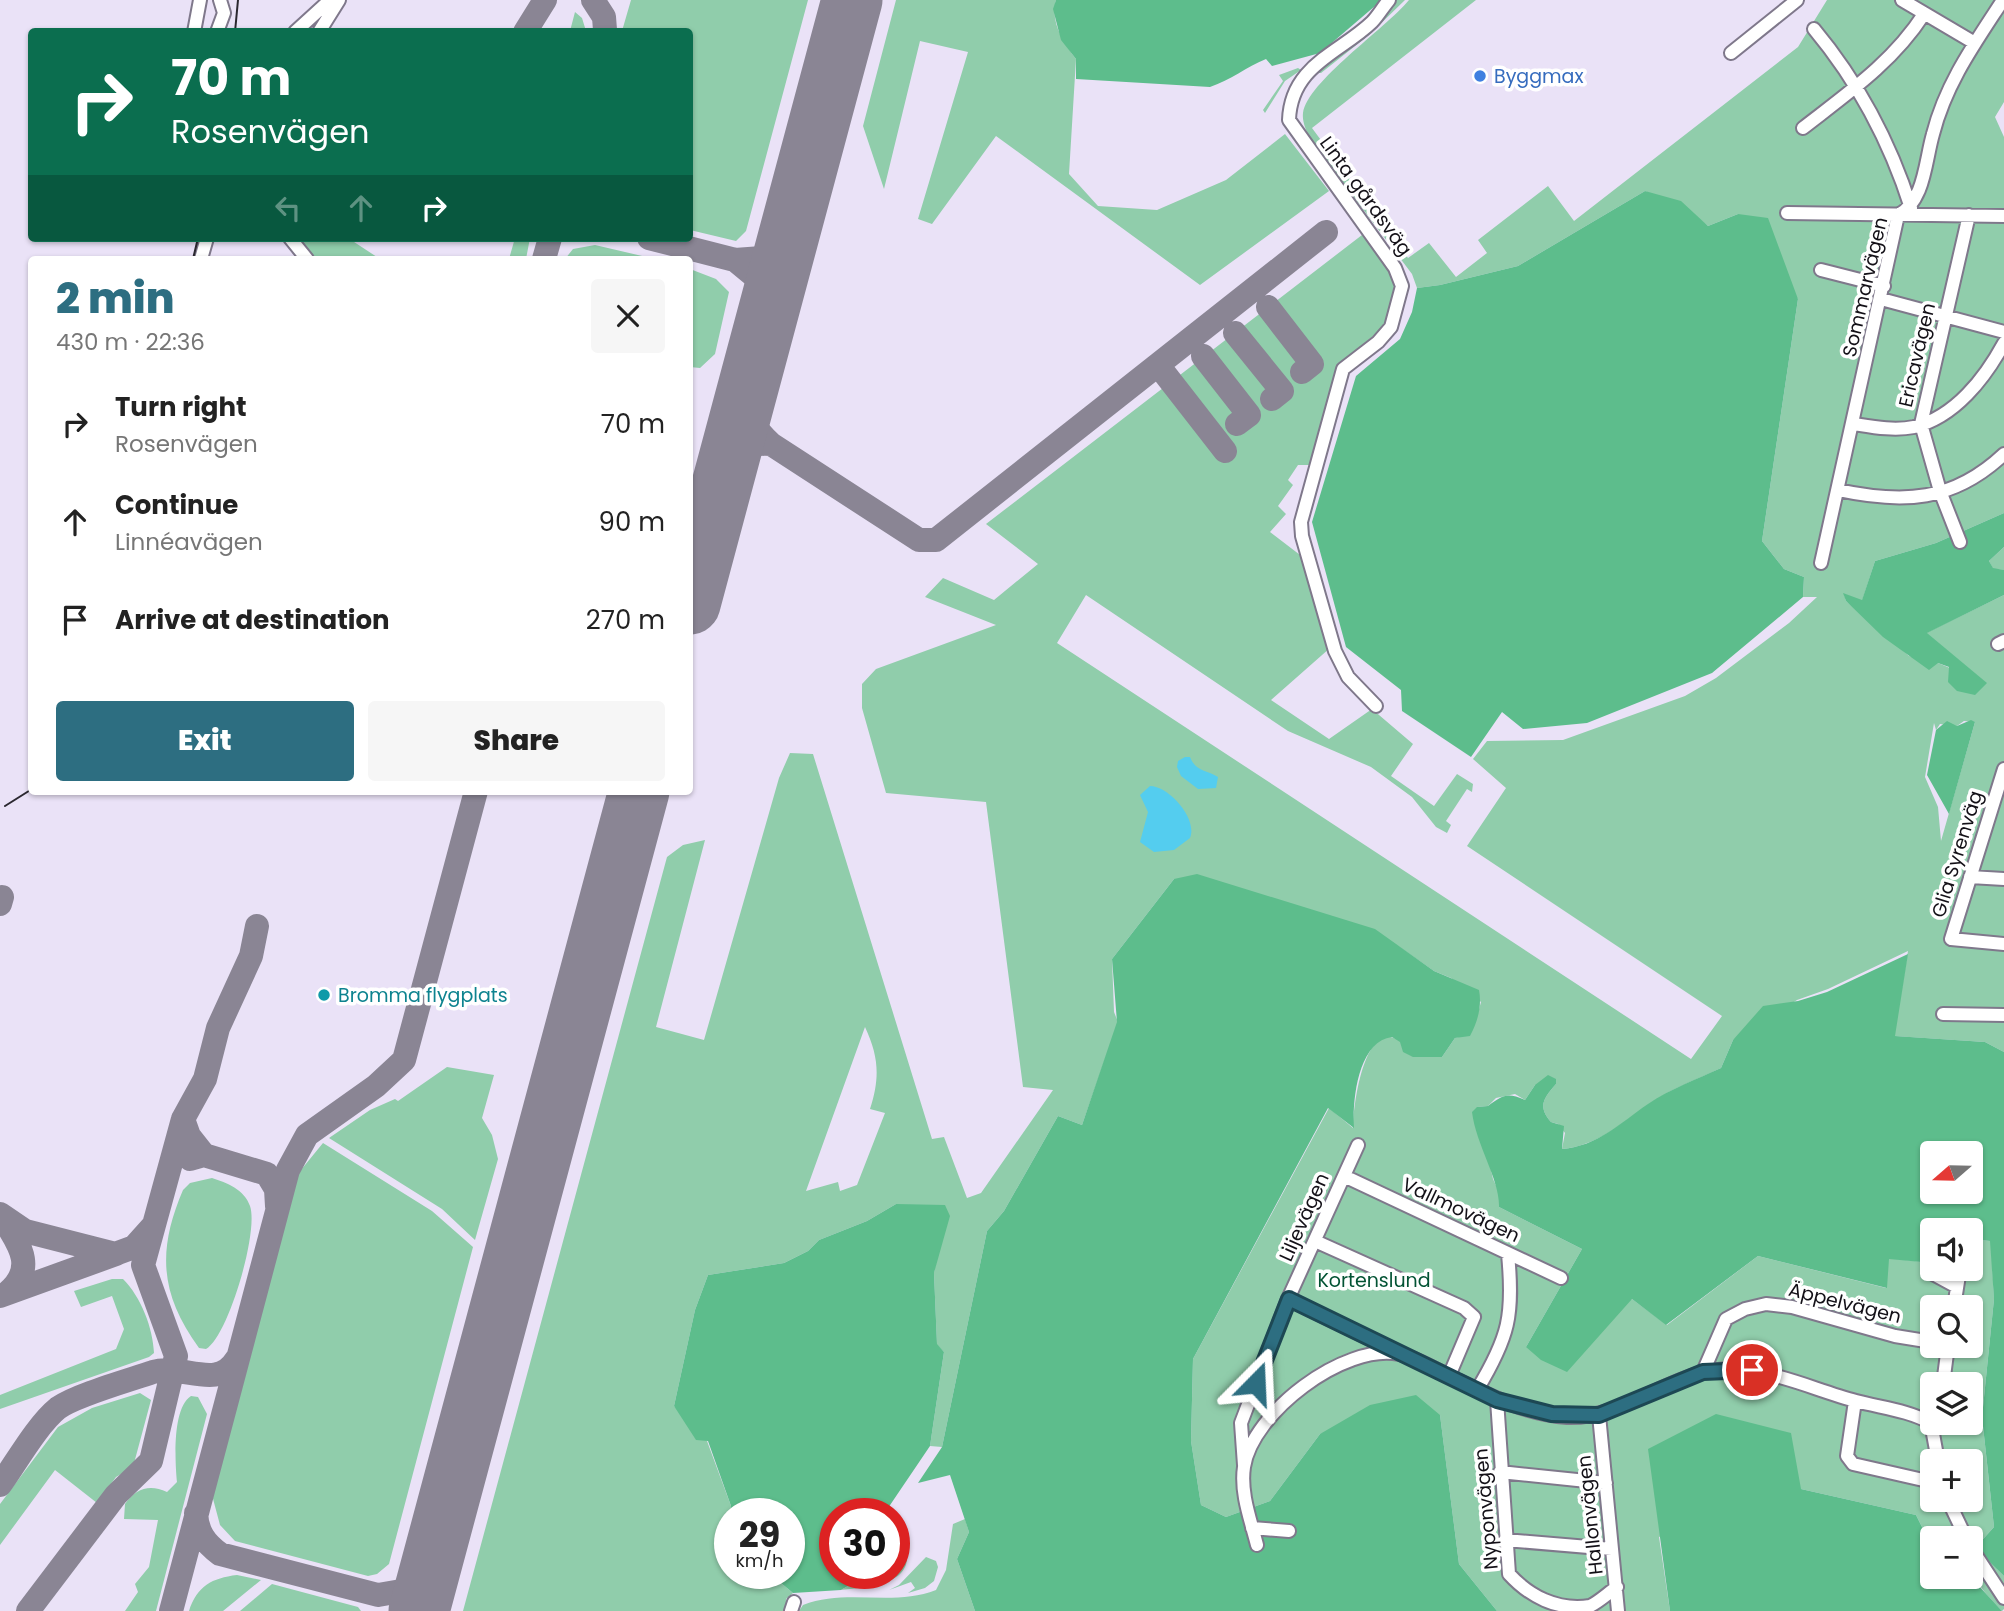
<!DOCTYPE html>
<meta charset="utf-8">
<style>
body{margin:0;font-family:Poppins,sans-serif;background:#f6f6f6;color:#222;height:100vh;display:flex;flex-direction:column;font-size:26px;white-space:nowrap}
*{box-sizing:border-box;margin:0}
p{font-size:23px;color:#767676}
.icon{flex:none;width:38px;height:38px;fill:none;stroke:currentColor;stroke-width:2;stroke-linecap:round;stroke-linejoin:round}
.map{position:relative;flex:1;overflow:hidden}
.panel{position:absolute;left:28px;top:256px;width:665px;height:539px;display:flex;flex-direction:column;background:#fff;border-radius:7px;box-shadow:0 2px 5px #0004}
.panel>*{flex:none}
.guide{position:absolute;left:28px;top:28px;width:665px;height:214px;border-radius:7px;box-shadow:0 2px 5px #0004;background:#0b6e4f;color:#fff;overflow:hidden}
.needle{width:46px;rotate:250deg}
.fabs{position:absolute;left:1920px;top:1141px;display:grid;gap:14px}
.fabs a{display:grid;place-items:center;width:63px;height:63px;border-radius:7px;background:#fff;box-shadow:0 2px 5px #0004;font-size:35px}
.speed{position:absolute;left:714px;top:1498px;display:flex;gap:14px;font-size:35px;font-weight:700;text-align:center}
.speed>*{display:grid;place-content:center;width:91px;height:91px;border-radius:50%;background:#fff;box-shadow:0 2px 5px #0004;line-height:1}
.speed small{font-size:18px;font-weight:400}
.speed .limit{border:10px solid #d22;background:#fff;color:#111}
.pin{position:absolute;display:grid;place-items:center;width:60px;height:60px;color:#fff;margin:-30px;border:4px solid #fff;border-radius:50%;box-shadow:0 2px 7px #0007}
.me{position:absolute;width:77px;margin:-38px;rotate:21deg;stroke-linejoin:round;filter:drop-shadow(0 0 5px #0008)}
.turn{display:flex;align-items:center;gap:24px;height:147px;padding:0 28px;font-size:32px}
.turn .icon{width:91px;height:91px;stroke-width:2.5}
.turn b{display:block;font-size:49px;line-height:60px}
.lanes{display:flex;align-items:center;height:66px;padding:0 28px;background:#0003;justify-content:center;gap:35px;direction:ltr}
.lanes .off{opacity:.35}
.round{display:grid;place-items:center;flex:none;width:74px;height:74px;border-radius:7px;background:#f6f6f6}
.headline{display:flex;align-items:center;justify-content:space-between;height:119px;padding:0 28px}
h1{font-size:42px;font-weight:800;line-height:52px;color:#2d6e81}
.cta{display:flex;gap:14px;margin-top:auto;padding:14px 28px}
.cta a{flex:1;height:80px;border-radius:7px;background:#2d6e81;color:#fff;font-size:28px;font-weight:800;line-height:80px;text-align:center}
.cta a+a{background:#f6f6f6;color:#222}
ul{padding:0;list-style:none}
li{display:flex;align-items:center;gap:21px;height:98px;padding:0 28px}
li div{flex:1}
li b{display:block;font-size:26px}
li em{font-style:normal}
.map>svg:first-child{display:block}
</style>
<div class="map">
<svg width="2004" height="1611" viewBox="0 0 2004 1611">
<rect width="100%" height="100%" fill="#eae2f7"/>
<path fill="#90cdab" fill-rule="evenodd" d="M631,0H808L746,231L736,241L690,230V32L622,31Z
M896,0H1056C1050,22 1063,42 1076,59L1069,174L1098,206L1157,210L1226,180L1285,134L1329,191L1200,285L996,136L932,224L918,219L968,52L920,41L884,189L863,126Z
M1396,0H1405L1369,35L1321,73H1314Z
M1409,0H1476L1312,128L1408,258L1429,243L1456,277L1487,253L1478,240L1548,186L1574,221L1798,47L1827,0H2004V102L1995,117L2004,137V513L1936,543L1875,561L1862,601L1844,594L1846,601L1909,656L1938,663L1986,683L1926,633L2004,595V1052L1985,1042L1894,1036L1908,951L1828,989L1797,1000L1733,1040L1721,1068C1702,1077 1681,1085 1662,1096C1628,1116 1604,1145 1562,1149L1565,1133L1558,1124L1551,1122C1537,1106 1544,1098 1556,1084L1535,1085L1525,1100L1515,1094L1496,1098L1488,1106L1477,1107L1493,1179L1499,1192V1207L1582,1249L1526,1347L1632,1299L1667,1325L1758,1256L1886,1288L1888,1258L1932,1263V1269H1970L1971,1239L1991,1241L1994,1299L1982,1417L1994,1527L1975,1548L2004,1576V1609L2002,1611C1975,1582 1971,1579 1970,1538H1932V1547L1916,1515L1801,1489L1659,1537L1670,1611H1497L1459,1564L1440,1415L1320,1434L1270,1501L1226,1517L1201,1505L1191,1441L1193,1359L1329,1108L1353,1128C1353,1109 1362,1034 1390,1037C1397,1038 1431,1053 1442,1057L1455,1038C1475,1034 1476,1019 1481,1002L1451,978L1434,971L1398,946L1174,879L1112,959L1114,1012L1118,1022L1082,1125L1058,1116L1004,1211L987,1231L942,1447L930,1446L944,1352L937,1345L934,1273L938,1250L896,1204L867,1221L819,1240L808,1251L784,1263L708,1275L695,1310L674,1406L707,1441L731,1506L730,1573H769L793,1593L786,1599L788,1611H463L667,857L683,845L705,840L656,1027L704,1040L779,778L790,753L813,754L932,1139L944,1137L967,1198L981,1193L1053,1090L1023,1087L986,802L886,793L862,708V684L876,669L996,625L925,597L943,578L994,600L1038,564L986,524L1362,235L1397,281L1384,327L1337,366L1323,429L1310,465H1298L1288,480L1293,485L1278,506L1286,514L1270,532L1304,558L1330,648L1271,700L1329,739L1372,709L1413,744L1391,776L1434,806L1457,774L1473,784L1472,792L1467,789L1446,821L1451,825L1447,833L1436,827L1412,797L1371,767L1288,731L1086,595L1057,643L1691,1059L1722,1016L1467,846L1506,788L1473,759L1487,741L1563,740L1685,696L1716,678L1789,623L1817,597H1803L1804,577L1784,569L1762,541L1798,299L1738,214L1708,226L1694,215L1645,191L1518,266L1440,285L1417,288L1412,274L1310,139C1306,130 1302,122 1303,113C1307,82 1385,29 1409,0ZM1964,721L1975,722L1941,841L1938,807L1925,777L1934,723L1936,730L1940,724L1957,726ZM865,1027C879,1057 880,1078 870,1109L885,1113L857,1185L840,1191L838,1182L806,1191ZM1932,1307H1970V1346H1932ZM1932,1384H1970V1423H1932ZM1932,1461H1970V1500H1932Z
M575,12L582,18L586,31H570Z
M1298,68L1301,70L1285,81L1265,113L1263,110L1283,81L1279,75Z
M297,238H348L380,259H317Z
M515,238H530L526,259H509Z
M595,245L655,259H565L573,249Z
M690,269L716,279L729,292L715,354L700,368L690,367Z
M2004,547V570L1993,569L1989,561Z
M447,1067L494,1075L482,1118L492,1135L498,1159L475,1240L442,1209L329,1138L370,1110L395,1099L398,1101Z
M323,1143L432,1211L473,1247L389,1564L377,1574L368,1576L235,1541L220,1525L212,1495L296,1176Z
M212,1178C227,1183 244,1189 250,1206C259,1231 228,1337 206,1349L199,1348C160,1294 157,1251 183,1190L190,1183Z
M112,1279H123C141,1297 153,1328 154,1353L149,1357L0,1409V1395L116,1349L124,1329L112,1296L81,1307L74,1291Z
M140,1393L151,1400L133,1467L116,1477L97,1503L55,1470L0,1545V1504L58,1427L92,1408Z
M191,1396L198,1397L207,1414L156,1611H125L138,1592L135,1584L149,1567L158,1520L124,1519L125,1504C136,1488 150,1484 167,1492L177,1482C175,1462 172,1408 191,1396Z
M965,1519L969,1532L957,1559L975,1611H799L803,1605C846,1588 893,1607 936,1590L946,1570L953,1524Z
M895,1524C898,1532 904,1541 906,1549C915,1586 865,1587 841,1590L870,1573H894Z
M926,1557L936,1561L938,1567L934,1581L925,1588L908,1593L915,1588L911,1582L889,1590L899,1585Z
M237,1575L261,1580L223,1611H189C197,1586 212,1578 237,1575Z
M272,1584L358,1607L361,1611H240Z"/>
<path fill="#5dbd8c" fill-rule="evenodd" d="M1056,0H1382L1320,53L1272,66L1266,59C1246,67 1231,80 1210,87L1076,79V59L1061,40L1053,9Z
M1645,191L1681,201L1708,226L1738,214L1768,218L1798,299L1762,541L1784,569L1804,577L1803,597L1712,673L1587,723L1523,729L1502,712L1471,757L1402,711L1401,690L1346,647L1312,522L1356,376L1400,339L1412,312L1417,288L1440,285L1518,266Z
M2004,513V547L1989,561L1993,568L2004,570V595L1927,633L1987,683L1975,695L1957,691L1948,682L1949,667L1938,663L1929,670L1883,637L1846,601L1843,593L1862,600L1875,561L1936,543Z
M1971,720L1975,722L1949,814L1927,775L1936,730L1947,721L1957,726Z
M1197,874L1375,929L1434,971L1479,990C1482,1006 1478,1021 1470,1036L1455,1038L1442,1057H1413L1403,1052L1400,1042L1392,1037C1358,1041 1352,1101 1354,1128L1328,1108L1193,1359L1191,1441L1201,1505L1226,1517L1270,1501L1320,1434L1370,1405L1416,1395L1440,1415L1459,1564L1497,1611H975L957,1559L969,1532L950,1475L918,1483L942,1447L987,1231L1004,1211L1058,1116L1082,1125L1117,1022L1112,959L1174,879Z
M1908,954L1895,1036L1985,1042L2004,1052V1576L1975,1548L1994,1527L1982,1417L1994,1299L1990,1241L1971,1239L1970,1230H1932V1263L1889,1259L1887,1288L1758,1256L1666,1325L1632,1299L1567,1372L1541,1360L1526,1347L1582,1249L1499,1207C1500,1180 1476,1145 1472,1112L1477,1107L1488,1106C1503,1095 1507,1092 1525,1100L1535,1085L1548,1075L1556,1079V1084C1544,1098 1537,1106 1551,1122L1564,1126L1562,1149C1598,1146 1620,1123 1648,1104C1670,1089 1697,1079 1721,1068L1733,1040L1763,1006L1798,1001L1827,992ZM1932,1153H1970V1192H1932Z
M896,1204L945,1205L950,1216L934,1273L937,1344L944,1352L930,1446L884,1514H835V1573H870L841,1590L793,1593L769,1573H789V1514H731V1506L708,1441L696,1440L674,1406L695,1310L708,1275L784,1263L808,1251L819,1240L867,1221Z
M1716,1414L1791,1433L1801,1489L1916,1515L1932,1547V1577H1970L1971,1569L1978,1585L2002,1611H1670L1648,1449Z"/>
<path fill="#54cdef" d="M1185,757H1190C1196,772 1205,769 1218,777L1216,788L1198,789L1181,776L1177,767L1178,761Z
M1150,786C1169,786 1198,819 1190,838L1174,850L1154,852L1140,842L1148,812L1140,795Z"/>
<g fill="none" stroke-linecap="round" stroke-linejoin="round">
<path stroke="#8a8594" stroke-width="24" d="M593,0L604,17L605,30
M525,32L545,0
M649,238L735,260
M544,259L550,238
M1268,307L1312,364L1302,372
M768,310L758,279L735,260L762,258L788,237
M1235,333L1282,391L1272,399
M1203,356L1249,415L1237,424
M1158,365L1225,451
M771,444L919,540H936L1326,232
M726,468C736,446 748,443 771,444C753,427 747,418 746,393
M0,904L2,897
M204,1155L189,1136L183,1119L205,1079L218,1028L251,956L257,926
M190,1159L204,1155L267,1174L276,1189L277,1206
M0,1214L25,1231L115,1254L134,1247L152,1227
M5,1222C22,1248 35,1270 7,1293
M0,1296L116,1254
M0,1485C16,1463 37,1425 58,1408C76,1395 130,1380 153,1372C182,1363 217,1391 236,1360
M196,1513C197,1532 205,1543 220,1554L378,1595L407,1590L432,1565
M28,1611L116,1495L151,1461L176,1356L143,1265L183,1119
M171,1611L288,1170L307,1135L376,1086L404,1060L476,791"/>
<path stroke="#8a8594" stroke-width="61" d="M690,604L852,0
M419,1611L639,791"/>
<defs>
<path id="minor" d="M1902,0L1973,42
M1814,29C1859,83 1890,142 1911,208
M194,32L200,0
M217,32L224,13L220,0
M295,32L330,0
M319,32L339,0
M1731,53L1797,0
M1803,128C1848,93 1893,62 1924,14
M1787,213L2004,216
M290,238L307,259
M201,259L207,238
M1821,270L1884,286
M1881,299L2004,332
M1854,424C1873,427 1894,431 1914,427C1955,417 1985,378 2004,343
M1838,490C1903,504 1953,502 2004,454
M1960,542L1940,491L1921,424L1969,215
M1821,563L1898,215C1925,201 1925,161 1933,134C1946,83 1975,43 2003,0
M1998,644L2004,641
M1376,706L1348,677L1335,651L1302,536L1301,522L1343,369L1378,342L1391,327L1402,286L1395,268L1289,120C1291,65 1340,53 1372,22C1378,16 1383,7 1389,0
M2004,769L1951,939L2004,944
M1970,877L2004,879
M1943,1014L2004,1015
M1344,1176L1561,1278
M1315,1241L1464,1308L1474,1317L1449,1376
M1933,1274L1957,1287
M1288,1299L1397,1352
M1954,1307L1960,1269
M1703,1372L1726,1319L1745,1309L1766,1304L1792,1307L1895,1336L1932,1342
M1943,1384L1948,1346
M1477,1390C1509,1337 1514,1315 1508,1254
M1497,1400L1509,1574C1529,1596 1557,1611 1590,1606C1599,1602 1608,1593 1617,1587
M1855,1401L1847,1456L1853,1464L1932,1482
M1599,1415L1618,1611
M1244,1465L1241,1423L1288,1299L1358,1145
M1500,1472L1606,1483
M1948,1500L1966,1538
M1252,1528L1289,1531
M1505,1540L1612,1549
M1257,1545C1251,1521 1240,1493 1244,1467C1252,1413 1344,1343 1399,1354C1414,1357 1430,1366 1443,1373C1482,1392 1522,1414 1567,1417C1616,1419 1656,1385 1701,1373C1754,1359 1806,1388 1856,1401C1882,1408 1907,1410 1931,1423L1938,1461
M1970,1546L2004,1598
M791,1611L794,1602"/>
</defs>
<use href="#minor" stroke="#7f788b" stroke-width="16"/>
<use href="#minor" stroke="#fff" stroke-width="12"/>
<path stroke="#2b2830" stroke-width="2" d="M235,32L238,0
M193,259L198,238
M5,806L32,789"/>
</g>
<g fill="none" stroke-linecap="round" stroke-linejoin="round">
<defs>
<path id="route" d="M1256,1383L1289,1299L1497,1400L1552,1414L1599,1415L1703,1372L1752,1370"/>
</defs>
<use href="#route" stroke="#1d4854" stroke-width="18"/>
<use href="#route" stroke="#2d6e81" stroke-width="12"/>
</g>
<circle fill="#3f7fe0" stroke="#fff" stroke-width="2.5" cx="1480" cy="76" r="7"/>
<circle fill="#0f9aa8" stroke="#fff" stroke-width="2.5" cx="324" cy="995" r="7"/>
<g text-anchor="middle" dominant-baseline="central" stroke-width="7" stroke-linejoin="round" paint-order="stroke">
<g font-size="19" fill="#366cbe" stroke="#fff" text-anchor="start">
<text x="1494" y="76">Byggmax</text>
</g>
<g font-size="19" fill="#131017" stroke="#fff">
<text transform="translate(1366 196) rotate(54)">Linta gårdsväg</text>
<text transform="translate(1865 287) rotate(-77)">Sommarvägen</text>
<text transform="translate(1917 355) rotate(-77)">Ericavägen</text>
<text transform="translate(1957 854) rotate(-73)">Glia Syrenväg</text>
<text transform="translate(1461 1210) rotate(25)">Vallmovägen</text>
<text transform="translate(1304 1217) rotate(-66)">Liljevägen</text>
<text transform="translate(1845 1303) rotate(14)">Äppelvägen</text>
<text transform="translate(1486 1509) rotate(-95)">Nyponvägen</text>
<text transform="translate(1590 1515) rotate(-96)">Hallonvägen</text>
</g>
<g font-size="19" fill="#0d838f" stroke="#fff" text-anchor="start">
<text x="338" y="995">Bromma flygplats</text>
</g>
<g font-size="19" fill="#035334" stroke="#fff">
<text x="1374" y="1280">Kortenslund</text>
</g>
</g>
</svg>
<div class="fabs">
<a><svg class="needle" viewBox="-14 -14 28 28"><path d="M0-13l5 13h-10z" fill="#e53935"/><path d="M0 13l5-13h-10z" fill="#767676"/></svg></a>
<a><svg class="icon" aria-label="sound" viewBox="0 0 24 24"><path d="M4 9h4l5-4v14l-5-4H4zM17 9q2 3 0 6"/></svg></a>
<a><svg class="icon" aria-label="search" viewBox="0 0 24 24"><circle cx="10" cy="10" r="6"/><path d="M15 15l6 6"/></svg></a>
<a><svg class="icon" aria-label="layers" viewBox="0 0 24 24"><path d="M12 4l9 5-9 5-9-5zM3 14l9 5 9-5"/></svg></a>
<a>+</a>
<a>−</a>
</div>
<div class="speed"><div>29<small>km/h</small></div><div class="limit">30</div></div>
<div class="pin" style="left:1752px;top:1370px;background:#d93025"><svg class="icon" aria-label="arrive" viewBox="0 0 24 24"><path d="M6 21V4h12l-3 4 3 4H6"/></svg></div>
<svg class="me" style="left:1256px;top:1383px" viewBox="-20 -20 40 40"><path d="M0-17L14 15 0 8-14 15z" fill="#2d6e81" stroke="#fff" stroke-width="4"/></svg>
<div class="guide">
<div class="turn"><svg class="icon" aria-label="right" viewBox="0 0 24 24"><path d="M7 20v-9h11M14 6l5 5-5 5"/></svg><div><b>70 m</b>Rosenvägen</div></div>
<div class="lanes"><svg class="icon off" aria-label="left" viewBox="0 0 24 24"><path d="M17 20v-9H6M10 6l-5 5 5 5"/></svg><svg class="icon off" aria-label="ahead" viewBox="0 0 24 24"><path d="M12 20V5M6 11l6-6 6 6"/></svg><svg class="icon" aria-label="right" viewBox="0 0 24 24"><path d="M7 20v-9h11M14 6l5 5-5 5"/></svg></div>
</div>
<section class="panel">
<div class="headline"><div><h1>2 min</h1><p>430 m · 22:36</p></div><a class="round"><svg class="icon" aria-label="close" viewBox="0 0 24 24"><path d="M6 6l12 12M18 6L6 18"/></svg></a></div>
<ul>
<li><svg class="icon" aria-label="right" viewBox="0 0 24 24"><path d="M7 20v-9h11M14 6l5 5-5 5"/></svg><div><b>Turn right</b><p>Rosenvägen</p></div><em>70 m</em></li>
<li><svg class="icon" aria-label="ahead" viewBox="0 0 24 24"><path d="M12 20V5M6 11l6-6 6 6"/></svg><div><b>Continue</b><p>Linnéavägen</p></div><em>90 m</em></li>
<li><svg class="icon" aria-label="arrive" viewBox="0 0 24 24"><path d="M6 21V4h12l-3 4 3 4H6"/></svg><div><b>Arrive at destination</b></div><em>270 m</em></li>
</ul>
<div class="cta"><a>Exit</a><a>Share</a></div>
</section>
</div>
